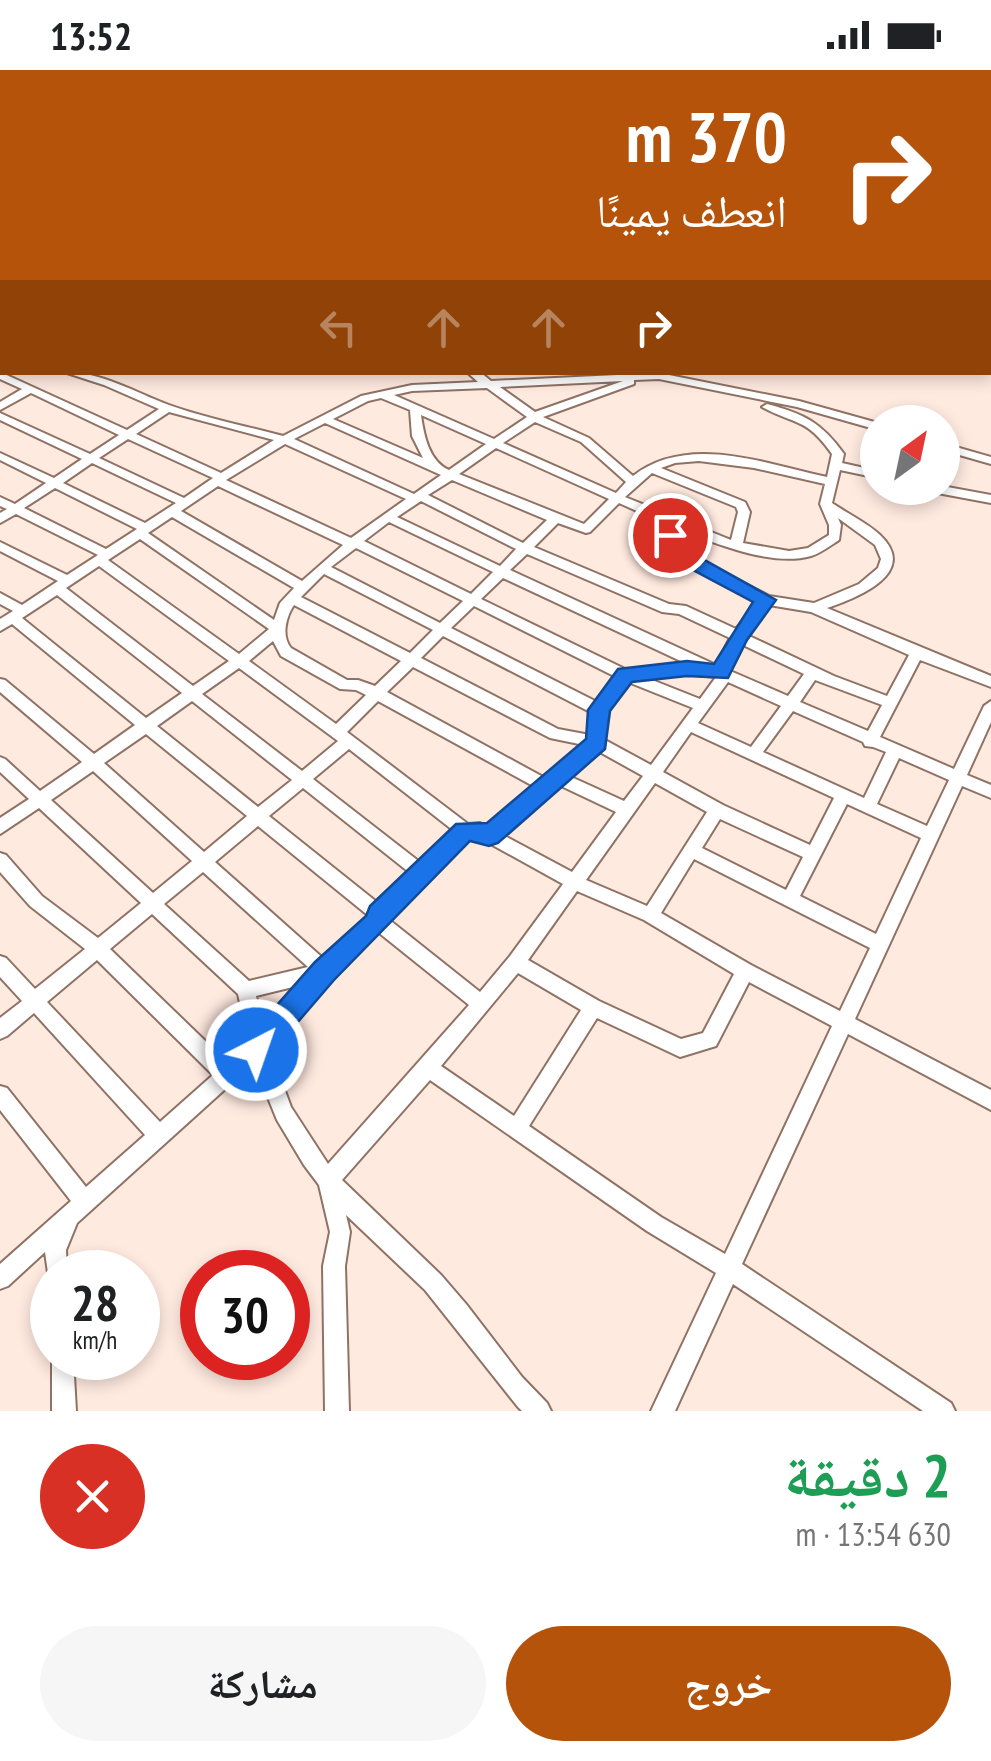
<!DOCTYPE html>
<html lang="ar">
<meta charset="utf-8">
<style>
body{margin:0;font-family:"PT Sans Narrow","Noto Naskh Arabic",sans-serif;background:#f6f6f6;color:#202124;direction:rtl;height:100vh;display:flex;flex-direction:column;font-size:38px;white-space:nowrap}
*{box-sizing:border-box;margin:0}
p{font-size:32px;color:#757577}
.icon{flex:none;width:55px;height:55px;fill:none;stroke:currentColor;stroke-width:2;stroke-linecap:round;stroke-linejoin:round}
.map{position:relative;height:1341px;overflow:hidden;direction:ltr}
.side{display:flex;flex-direction:column;background:#fff;flex:1}
.side>*{flex:none}
.guide{position:absolute;left:0px;top:0px;width:992px;height:305px;box-shadow:0 5px 15px #0003;direction:rtl;background:#b45309;color:#fff;overflow:hidden}
.needle{width:65px;rotate:33deg}
.fabs{position:absolute;left:860px;top:335px;display:grid;gap:20px}
.fabs a{display:grid;place-items:center;width:100px;height:100px;border-radius:50%;background:#fff;box-shadow:0 5px 15px #0003;font-size:50px}
.speed{position:absolute;left:30px;top:1180px;display:flex;gap:20px;font-size:50px;font-weight:700;text-align:center}
.speed>*{display:grid;place-content:center;width:130px;height:130px;border-radius:50%;background:#fff;box-shadow:0 5px 15px #0003;line-height:1}
.speed small{font-size:25px;font-weight:400}
.speed .limit{border:15px solid #d22;background:#fff;color:#111}
.pin{position:absolute;display:grid;place-items:center;width:85px;height:85px;color:#fff;margin:-42px;border:5px solid #fff;border-radius:50%;box-shadow:0 2px 10px #0007}
.me{position:absolute;width:110px;margin:-55px;rotate:41deg;stroke-linejoin:round;filter:drop-shadow(0 0 8px #0008)}
.turn{display:flex;align-items:center;gap:35px;height:210px;padding:0 40px;font-size:45px}
.turn .icon{width:130px;height:130px;stroke-width:2.5}
.turn b{display:block;font-size:70px;line-height:85px}
.lanes{display:flex;align-items:center;height:95px;padding:0 40px;background:#0003;justify-content:center;gap:50px;direction:ltr}
.lanes .off{opacity:.35}
.round{display:grid;place-items:center;flex:none;width:105px;height:105px;border-radius:52px;background:#f6f6f6}
.headline{display:flex;align-items:center;justify-content:space-between;height:170px;padding:0 40px}
h1{font-size:60px;font-weight:700;line-height:75px;color:#1e9e55}
.action{display:flex;gap:20px;margin-top:auto;padding:20px 40px}
.action a{flex:1;height:115px;border-radius:60px;background:#b45309;color:#fff;font-size:40px;font-weight:700;line-height:115px;text-align:center}
.action a+a{background:#f6f6f6;color:#202124}
.status{display:flex;justify-content:space-between;align-items:center;height:70px;padding:0 50px;background:#fff;direction:ltr}
.status svg{height:28px;fill:currentColor}
.map>svg:first-child{display:block}
</style>
<div class="status"><b>13:52</b><svg viewBox="0 0 49 12"><path d="M0 12V9h3v3zM5 12V6h3v6zM10 12V3h3v9zM15 12V0h3v12zM26 1h20v11H26zM47 4h2v5h-2z"/></svg></div>
<div class="map">
<svg width="991" height="1341" viewBox="0 0 991 1341">
<rect width="100%" height="100%" fill="#ffeae0"/>
<path fill="#feddcd" d="M0,0H690L2,2V247Z"/>
<g fill="none" stroke-linecap="round" stroke-linejoin="round">
<defs>
<path id="minor" d="M11,0H17V2H11Z
M64,0H72L73,2H66Z
M706,0H714L716,2H709Z
M0,20H2V26H0Z
M990,112H991V117H990Z
M2,137V143L0,144V138Z
M990,194H991V200H990Z
M2,239V246L0,247V240Z
M0,255L2,256V262H0Z
M0,302L127,360L159,339L104,315L64,302C102,302 134,322 169,335C205,348 246,356 283,366L361,326L412,315L478,312L467,302H480L491,311L659,303L799,331L878,353V360L797,337L659,309L634,310V314L543,347L589,368L633,406C688,363 766,394 827,407L832,384C806,347 795,355 762,337L767,334C804,344 821,352 844,384L842,393L878,401V408L840,400L832,433C848,444 866,452 880,465C920,503 857,528 827,538L991,606V617L920,590L880,667L954,699L984,636L991,631V652L967,705L991,715V728L962,716L855,949L991,1020V1040L848,964L742,1194L951,1333L955,1341H923L733,1214L675,1341H651L716,1203L647,1161L430,1010L342,1110L441,1205L466,1234L522,1307L547,1333L551,1341H522L518,1337L425,1220L346,1145L350,1162L345,1196L349,1341H325L323,1196L330,1162L319,1115L304,1095L277,1050L254,993L77,1153L66,1180L67,1202H52V1211L49,1210L45,1182L8,1216L0,1219V1194L71,1131L0,1040V1016L7,1018L86,1117L145,1065L34,943L7,966L0,969V948L22,931L0,907V886L6,888L35,919L85,879L30,836L0,802V783L6,785L42,826L98,868L141,833L39,738L0,764V748L29,729L0,702V687L5,689L40,721L82,692L0,622V609L5,610L94,684L135,655L12,554L0,561V549L13,541L0,534V523L22,535L58,511L0,481V472L67,505L98,485L16,444L0,453V443L7,439L0,436V427L15,434L46,413L0,390V383L54,408L82,389L0,350V343L90,384L119,365L31,323L0,340V332L22,319L0,309ZM623,311L535,342L500,317ZM487,318L527,347L494,369L394,325L412,321ZM381,328L410,340L412,366L423,388L333,349L368,331ZM169,342L274,370L221,403L136,364ZM421,345L486,374L449,400C429,391 424,366 421,345ZM535,352L581,372L626,412L616,423L503,373ZM325,353L441,405L414,424L294,369ZM128,369L213,408L184,428L99,388ZM285,374L406,429L351,468L226,410ZM496,378L609,429L584,454L459,404ZM699,391L754,398L825,414L820,434L829,455V465L808,478L789,481L743,473L750,442L745,432L661,398L675,393ZM92,393L176,433L145,453L63,413ZM652,403L736,437L738,442L731,470L625,427ZM452,410L547,450L523,473L428,425ZM218,416L343,475L302,511L181,441ZM55,418L137,459L106,479L24,438ZM421,431L516,479L500,496L397,447ZM619,433L666,454C662,494 728,516 758,531L736,559L686,536L669,534L534,477L558,453L586,463L590,462ZM172,447L294,518L280,533L274,550L148,463ZM838,448L875,475L881,489L878,498L859,514L814,533L769,526L692,486L677,465L678,459C715,473 771,497 811,486C821,483 831,475 839,470L841,455ZM389,452L493,502L471,524L364,471ZM140,469L269,559L239,584L108,490ZM356,478L463,531L440,553L331,497ZM527,484L662,542L679,544L730,568L716,595L510,500ZM99,496L229,591L193,616L66,518ZM324,504L433,560L410,583L301,527ZM503,508L687,594L627,600L481,529ZM57,525L182,623L146,648L22,548ZM294,535L401,591L375,616L358,610H347L291,578C281,566 286,547 294,535ZM769,535L811,542L909,585L887,626L834,606L747,565ZM474,536L616,607L597,632L451,558ZM443,566L592,643L590,665L558,659L421,588ZM273,571L281,586L340,619L356,620L366,625L336,654L249,591ZM741,574L804,604L788,626L728,600ZM413,597L550,668L584,675L545,708L387,622ZM239,598L338,671L302,701L202,624ZM687,604L716,607L700,629L647,608ZM815,610L882,635L868,661L800,632ZM628,612L693,638L651,695L605,670L606,641ZM728,612L781,636L751,677L698,653ZM192,631L292,710L258,737L157,656ZM378,631L535,717L488,756L480,753L468,754L347,662ZM793,641L863,672L865,676L873,677L886,682L864,728L763,682ZM691,662L834,728L810,775L723,735L663,702ZM146,664L247,746L204,782L104,693ZM349,679L454,761L421,793L313,709ZM598,681L643,706L624,731L569,706ZM899,688L949,710L927,756L877,734ZM93,701L192,791L153,823L51,730ZM655,713L707,742L647,836L586,810ZM559,715L616,742L572,802L501,764ZM303,718L410,803L378,833L269,746ZM847,734L921,768L876,864L800,826ZM720,749L803,787L786,820L702,778ZM258,756L370,847L325,890L215,792ZM469,767H478L563,814L510,886L480,922L387,848ZM694,789L870,878L840,941L751,895L661,843ZM203,802L308,897L249,911L164,834ZM577,821L644,850L734,904L703,963L681,969L599,931L528,890ZM152,844L238,924L249,973L227,992L110,879ZM378,862L469,935L328,1094L291,1037L269,978L331,907ZM97,890L213,1005L160,1052L47,932ZM518,903L581,940L514,1046L441,996ZM749,912L832,956L725,1184L661,1147L529,1056L597,948L680,987L716,976ZM301,915L263,957L256,926Z
M942,373L991,387V394L942,380Z
M942,416L991,425V433L932,422L926,418Z
M52,1284V1288H73L76,1341H52Z"/>
</defs>
<use href="#minor" stroke="#907264" stroke-width="4"/>
<use href="#minor" fill="#fff" fill-rule="evenodd"/>
</g>
<path fill="#1a73e8" stroke="#114b97" stroke-width="2.5" d="M670,459L677,460L694,484L776,530L747,570L728,608L687,606L632,612L610,641L605,679L498,773L489,776L470,771L334,910L266,989L256,993L246,989L242,980L246,970L315,892L366,846L370,836L456,754L487,753L586,669L588,640L618,599L687,591L714,594L753,532L680,493L661,465Z"/>
</svg>
<div class="fabs">
<a><svg class="needle" viewBox="-14 -14 28 28"><path d="M0-13l5 13h-10z" fill="#e53935"/><path d="M0 13l5-13h-10z" fill="#757577"/></svg></a>
</div>
<div class="speed"><div>28<small>km/h</small></div><div class="limit">30</div></div>
<div class="pin" style="left:670px;top:465px;background:#d93025"><svg class="icon" aria-label="arrive" viewBox="0 0 24 24"><path d="M6 21V4h12l-3 4 3 4H6"/></svg></div>
<svg class="me" style="left:256px;top:980px" viewBox="-20 -20 40 40"><circle r="17" fill="#1a73e8" stroke="#fff" stroke-width="3"/><path d="M0-11L8 9 0 5-8 9z" fill="#fff"/></svg>
<div class="guide">
<div class="turn"><svg class="icon" aria-label="right" viewBox="0 0 24 24"><path d="M7 20v-9h11M14 6l5 5-5 5"/></svg><div><b>370 m</b>انعطف يمينًا</div></div>
<div class="lanes"><svg class="icon off" aria-label="left" viewBox="0 0 24 24"><path d="M17 20v-9H6M10 6l-5 5 5 5"/></svg><svg class="icon off" aria-label="ahead" viewBox="0 0 24 24"><path d="M12 20V5M6 11l6-6 6 6"/></svg><svg class="icon off" aria-label="ahead" viewBox="0 0 24 24"><path d="M12 20V5M6 11l6-6 6 6"/></svg><svg class="icon" aria-label="right" viewBox="0 0 24 24"><path d="M7 20v-9h11M14 6l5 5-5 5"/></svg></div>
</div>
</div>
<section class="side">
<div class="headline"><div><h1>2 دقيقة</h1><p>630 m · 13:54</p></div><a class="round" style="background:#d93025;color:#fff"><svg class="icon" aria-label="close" viewBox="0 0 24 24"><path d="M6 6l12 12M18 6L6 18"/></svg></a></div>
<div class="action"><a>خروج</a><a>مشاركة</a></div>
</section>
